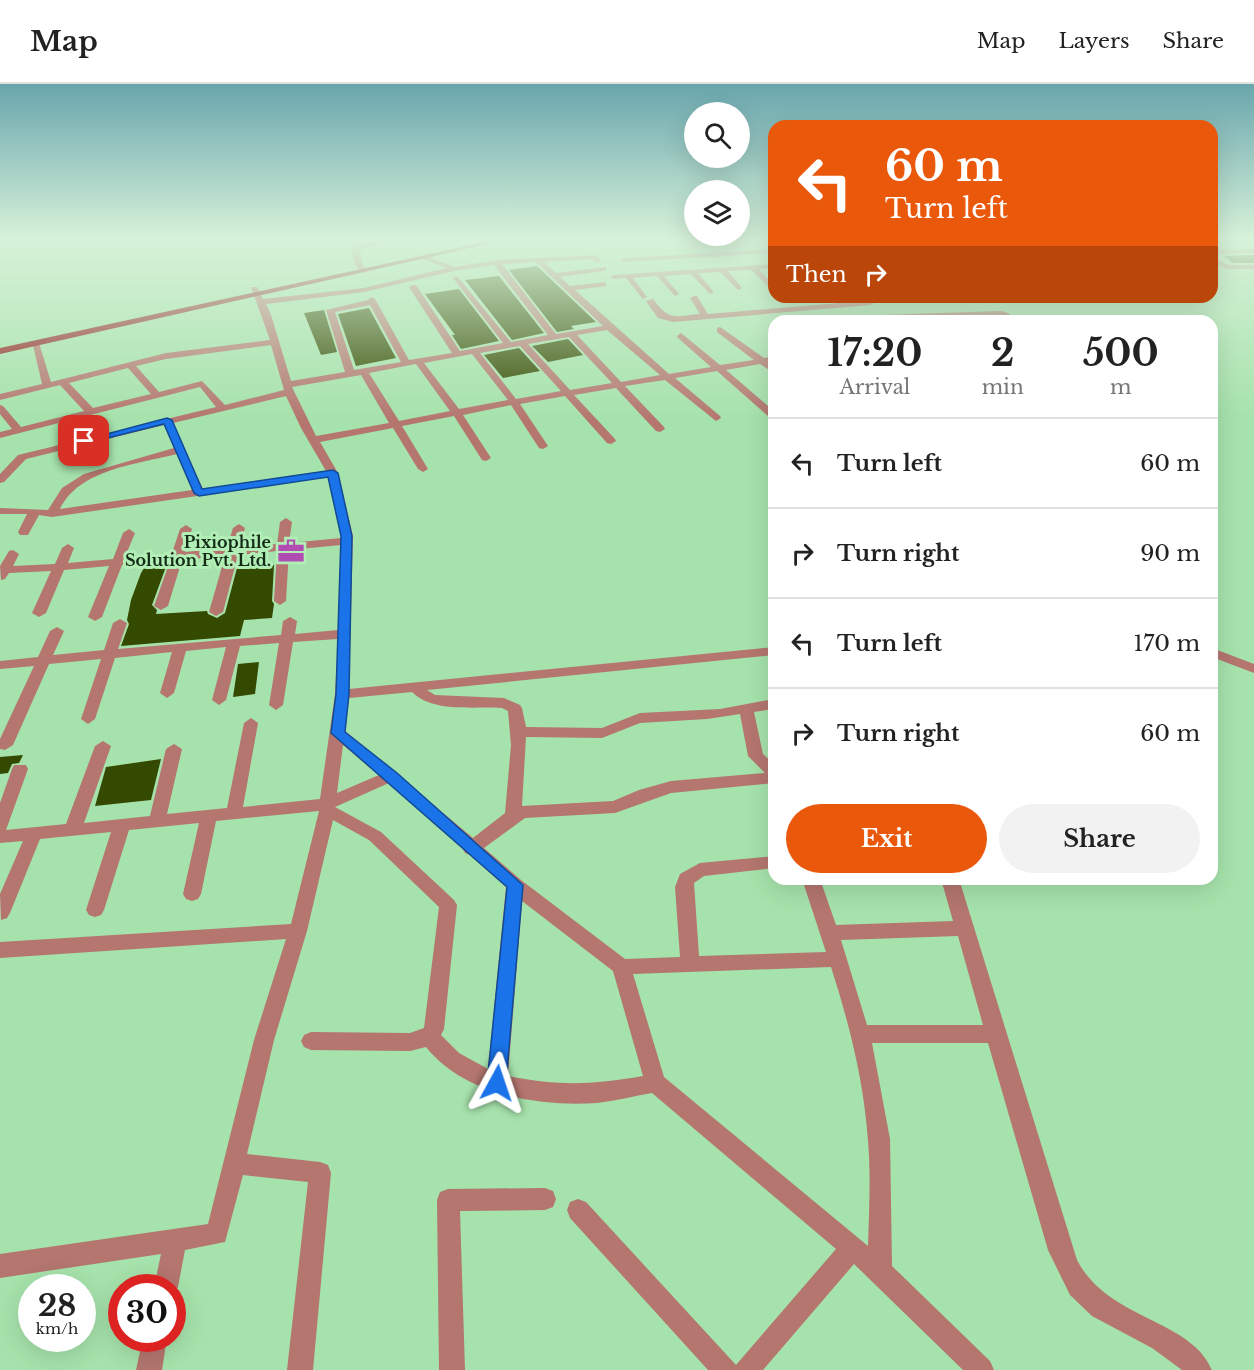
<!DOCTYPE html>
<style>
body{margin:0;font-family:"Libre Baskerville",serif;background:#f2f2f2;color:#222;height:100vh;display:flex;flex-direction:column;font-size:22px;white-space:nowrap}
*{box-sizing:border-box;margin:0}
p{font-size:20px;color:#767676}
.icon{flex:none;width:33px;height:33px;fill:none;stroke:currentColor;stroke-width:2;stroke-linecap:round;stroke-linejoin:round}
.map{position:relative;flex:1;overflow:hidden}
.panel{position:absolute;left:768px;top:231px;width:450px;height:570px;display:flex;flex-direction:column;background:#fff;border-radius:18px;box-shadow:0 6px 24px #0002}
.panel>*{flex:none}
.hud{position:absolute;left:768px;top:36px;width:450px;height:183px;border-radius:18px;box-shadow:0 6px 24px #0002;background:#ea580c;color:#fff;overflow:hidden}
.buttons{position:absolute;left:684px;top:18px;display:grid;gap:12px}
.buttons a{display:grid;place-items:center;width:66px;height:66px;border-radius:50%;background:#fff;box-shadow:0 6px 24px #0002;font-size:30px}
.speed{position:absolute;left:18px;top:1190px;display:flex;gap:12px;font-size:30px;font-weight:700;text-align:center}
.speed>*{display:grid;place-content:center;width:78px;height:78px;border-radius:50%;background:#fff;box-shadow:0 6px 24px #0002;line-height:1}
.speed small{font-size:15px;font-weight:400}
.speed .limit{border:9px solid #d22;background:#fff;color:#111}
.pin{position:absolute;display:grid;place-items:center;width:51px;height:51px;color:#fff;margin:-26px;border-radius:12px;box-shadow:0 3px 9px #0006}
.me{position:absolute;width:66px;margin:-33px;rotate:5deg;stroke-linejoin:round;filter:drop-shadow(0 0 4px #0008)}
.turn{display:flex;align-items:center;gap:21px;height:126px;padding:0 18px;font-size:27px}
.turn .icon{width:78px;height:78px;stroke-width:2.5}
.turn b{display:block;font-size:42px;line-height:51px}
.then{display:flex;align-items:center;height:57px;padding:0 18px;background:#0003;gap:12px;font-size:22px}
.eta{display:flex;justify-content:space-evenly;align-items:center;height:102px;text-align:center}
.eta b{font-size:36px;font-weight:700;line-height:42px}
.primary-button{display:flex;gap:12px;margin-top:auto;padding:12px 18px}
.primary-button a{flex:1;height:69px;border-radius:36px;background:#ea580c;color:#fff;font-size:24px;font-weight:700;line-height:69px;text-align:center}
.primary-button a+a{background:#f2f2f2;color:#222}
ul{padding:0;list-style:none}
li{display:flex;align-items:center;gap:18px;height:90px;padding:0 18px;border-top:2px solid #e0e0e0}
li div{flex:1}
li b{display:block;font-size:22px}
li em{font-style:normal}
header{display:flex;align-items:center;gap:36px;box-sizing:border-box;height:84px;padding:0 30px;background:#fff;border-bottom:2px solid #e0e0e0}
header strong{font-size:28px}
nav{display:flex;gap:33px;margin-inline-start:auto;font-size:21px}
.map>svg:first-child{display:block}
</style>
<header>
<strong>Map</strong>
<nav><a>Map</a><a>Layers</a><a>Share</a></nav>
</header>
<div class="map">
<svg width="1254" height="1286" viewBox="0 0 1254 1286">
<rect width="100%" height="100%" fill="#a6e2ab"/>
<path fill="#334a00" d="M1254,171V179H1233L1224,172Z
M537,182L596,238L571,242L574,245L557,248L509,186Z
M499,192L544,249L512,256L465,196Z
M459,205L499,257L461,265L452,251H455L425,210Z
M369,224L396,274L356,282L338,230Z
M324,226L337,268L321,271L304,229Z
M568,255L583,271L548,278L532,262Z
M519,264L540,287L503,294L484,271Z
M167,480L152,521L157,526L156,530L207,527L208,530L217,534L225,529L237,484L274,481L272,517L274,520L272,534L244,536L240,552L121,562L129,540L127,536L131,516L141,489L146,481Z
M259,578L255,610L233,613L238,580Z
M23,671L19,679L12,680L8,689L0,690V673Z
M161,675L151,716L95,722L106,683Z"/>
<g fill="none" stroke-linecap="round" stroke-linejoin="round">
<path fill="#b4766f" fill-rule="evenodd" d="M351,156H357L359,162L385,156H396L360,166L363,181L368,187L364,189C351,182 352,167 351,156Z
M774,165V169L624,178L620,176L624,174Z
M1254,165V169L1212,170V166Z
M423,171L455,183L496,176L597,171L601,177L597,179L592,175L544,178L556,189L606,183V187H603L560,193L570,202L606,198V202L575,206L669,290L711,283L678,254L677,252L681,249L720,281L754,276L717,248V244L720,243L764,274L774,272V278H770L774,282V289L760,280L726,286L774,327V332H768L717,287L675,294L720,332L721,334L716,337L665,296L625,302L664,343L665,345L660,348L656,347L616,304L574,311L615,355L616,357L611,360L607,359L565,312L520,320L548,362L543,365L539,364L511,321L463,331L491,374L486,377L482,376L454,332L402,342L428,385L423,388L418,385L393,344L320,358L338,389L353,452L349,605L774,563V571L427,606L435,611L504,614L520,621L522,624L526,643L602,644L640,629L720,625L774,615V625L754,628L763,670L774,680V699L671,709L615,729L525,734L484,764L521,796L625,875L680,873L675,803L680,790L700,779L774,772V784L704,792L694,799L699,872L826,868L802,795H820L836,841L953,837L941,795H959L1077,1176C1108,1236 1191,1235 1212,1286H1182L1152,1264L1092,1232L1070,1211L1048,1166L988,959H872L890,1055L892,1182L990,1277L994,1286H963L854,1180L763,1286H708L570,1134L567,1126L570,1118L578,1115L586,1118L736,1281L836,1165L652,1009C634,1012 615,1017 597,1019C539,1023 464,1011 426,963L410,967L311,966L304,963L301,957L304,951L311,948L410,949L424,944L439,823L369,756L333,736L307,847L274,956L247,1070L320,1078L328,1081L331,1089L313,1286H287L308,1098L243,1091L225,1158L185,1166L178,1203L172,1212V1203H154L161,1170L0,1194V1170L208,1140L254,956L286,855L0,874V858L291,840L319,727L216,737L201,810L198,815L192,817L186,815L183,810L199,739L129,746L104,826L101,831L95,833L89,831L86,826L111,748L40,755L10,829L7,834L1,836L0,810L23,757L0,759V719L12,685L14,681H26L28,685L6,746L66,740L95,662L103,657L111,662L84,739L150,732L166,665L174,660L182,665L167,730L227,724L244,639L251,634L258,639L243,723L320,715L335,610L338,555L293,558L283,621L276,626L269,621L279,559L240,562L226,616L219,621L212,616L226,563L186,567L174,609L167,614L160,609L172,568L115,574L95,635L88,640L81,635L101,575L49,580L13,661L5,666L0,665V655L34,582L0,585V577L38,573L50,547L57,543L64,547L53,571L104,566L113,539L120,535L127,539L118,565L281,551L283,537L290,533L297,537L295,550L338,546L341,461L289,466L286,517L280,521L274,517L277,467L238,471L223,528L216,532L209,528L225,472L182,476L168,522L161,526L154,522L170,477L122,481L102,533L95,537L88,533L109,482L64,486L46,529L39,533L32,529L51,487L9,489L5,495L1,496L0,482L9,467L13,466L19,470L13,482L55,480L62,464L68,460L74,464L68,479L113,475L123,449L129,445L135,449L125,473L172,469L180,445L186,441L192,445L185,468L227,464L233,444L239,440L245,444L240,463L277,460L280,438L286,434L292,438L289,459L341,454V452L328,393L52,433L39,431L28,451H20L18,448L27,430H0V424L48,426L62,404L84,390L174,364L164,341L26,375L4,398L0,399V390L18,371L216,323L200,303L0,354V348L12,345L0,330V321L3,322L21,343L84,327L60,301L0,316V310L42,300L32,257L39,259L51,298L166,269L270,256L251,203H257L263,215L364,204L446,184L423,175ZM536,178L603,242L556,250L502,180ZM494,181L548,251L511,258L457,192L453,194L503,259L460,267L416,201H413L409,203L452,269L409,276L375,215L371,213L368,216L326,226L345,288L291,297L271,231L266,220L364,208L454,187ZM370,221L401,278L354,286L335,228ZM607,246L660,291L621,298L577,251ZM569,253L612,299L570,306L528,260ZM271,261L284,306L225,321L202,297L159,308L136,282L166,275ZM520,262L561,307L516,315L480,269ZM472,270L508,316L459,325L424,279ZM416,280L450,327L399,337L369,289ZM128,284L151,310L93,324L69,299ZM361,291L389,339L316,352L292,303ZM286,312L301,344L326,387L203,405L173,339ZM177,370L192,406L60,425C79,385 138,380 177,370ZM412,608C433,629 473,622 502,624L508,627L511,661L505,729L473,754L345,647L349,614ZM740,630L748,672L765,689L671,697L639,706L613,717L522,722L526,653L602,654L640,639L707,635ZM343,661L379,691L337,709ZM389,699L463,765L465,769L470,771L506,803L488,985L459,969L441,951L444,945L457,821L454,816L381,748L335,723ZM522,817L613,887L643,992C591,1001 560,1002 508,992ZM958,852L983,941H867L841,856ZM831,883C849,939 864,997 868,1057C871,1092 869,1127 868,1162L664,993L633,890Z
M1212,173L1228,181H1254V185H1227L1212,178Z
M774,180V184L759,185L773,201L769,203L751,186L728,187L742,204L738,206L720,188L698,189L714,208L710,210L691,190L664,192L679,210L675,212L657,192L633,194L647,213L643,215L626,194L614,195L610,193L614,191Z
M694,212H697L708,230L863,217L859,213H868L874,219L870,221L673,238L658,234L646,217L653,215C670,238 674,232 700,230L690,214Z
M1001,227L1008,229L1016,237H1007L998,232L882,237L878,234L882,231Z
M1212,564L1254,580V589L1212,573Z
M545,1104L553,1107L556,1115L553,1123L545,1126L460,1127L465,1286H439L437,1116L440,1108L448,1105Z
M143,1254H167L162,1286H136Z"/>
<path fill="#8f1e1d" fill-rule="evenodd" d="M494,156H506L0,270V264Z"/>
</g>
<linearGradient id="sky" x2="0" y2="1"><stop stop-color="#69a6ad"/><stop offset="0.46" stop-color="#d7f2d9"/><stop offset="1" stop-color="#d7f2d9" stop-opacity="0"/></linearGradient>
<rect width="1254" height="336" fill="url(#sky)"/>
<path fill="#1a73e8" stroke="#114b97" stroke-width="1.5" d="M167,334L172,336L202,405L333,386L338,389L352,452L349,610L345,648L397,689L523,801L506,999L503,1005L497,1007L490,1005L487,999L507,803L331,649L336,610L341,452L328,393L199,412L194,409L164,340L84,360L80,357Z"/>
<defs>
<symbol id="office-bare" viewBox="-9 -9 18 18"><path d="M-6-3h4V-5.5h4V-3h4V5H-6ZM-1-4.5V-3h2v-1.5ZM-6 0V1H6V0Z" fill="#b04cb2" stroke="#b2efb7" stroke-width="2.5" paint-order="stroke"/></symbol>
</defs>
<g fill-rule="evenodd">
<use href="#office-bare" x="272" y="448" width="38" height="38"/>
</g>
<g text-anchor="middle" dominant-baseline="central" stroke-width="6" stroke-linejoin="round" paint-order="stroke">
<g font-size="16" font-weight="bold" fill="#142c17" stroke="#b2efb7" text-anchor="end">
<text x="271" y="458">Pixiophile<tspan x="271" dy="18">Solution Pvt. Ltd.</tspan></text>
</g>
</g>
</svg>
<div class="buttons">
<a><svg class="icon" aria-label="search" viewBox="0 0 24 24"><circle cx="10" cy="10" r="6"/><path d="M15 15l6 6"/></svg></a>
<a><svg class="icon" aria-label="layers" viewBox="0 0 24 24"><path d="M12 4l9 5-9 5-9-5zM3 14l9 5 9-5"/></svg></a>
</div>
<div class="speed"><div>28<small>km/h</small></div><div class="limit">30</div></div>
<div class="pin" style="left:84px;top:357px;background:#d93025"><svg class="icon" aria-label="arrive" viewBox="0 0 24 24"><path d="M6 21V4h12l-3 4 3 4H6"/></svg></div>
<svg class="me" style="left:497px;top:999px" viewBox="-20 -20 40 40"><path d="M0-17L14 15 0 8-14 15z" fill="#1a73e8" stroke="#fff" stroke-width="4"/></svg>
<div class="hud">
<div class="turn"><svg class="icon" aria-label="left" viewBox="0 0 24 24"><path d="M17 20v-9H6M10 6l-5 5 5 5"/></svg><div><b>60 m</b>Turn left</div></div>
<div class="then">Then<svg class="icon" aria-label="right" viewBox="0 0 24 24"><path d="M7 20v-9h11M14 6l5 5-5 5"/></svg></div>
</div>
<section class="panel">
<div class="eta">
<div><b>17:20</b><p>Arrival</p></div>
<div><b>2</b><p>min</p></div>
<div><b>500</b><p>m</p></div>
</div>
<ul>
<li><svg class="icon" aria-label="left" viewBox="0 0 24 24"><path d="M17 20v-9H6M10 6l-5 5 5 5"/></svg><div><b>Turn left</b></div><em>60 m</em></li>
<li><svg class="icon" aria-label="right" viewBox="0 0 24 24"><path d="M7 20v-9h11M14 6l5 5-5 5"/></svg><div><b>Turn right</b></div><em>90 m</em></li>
<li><svg class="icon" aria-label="left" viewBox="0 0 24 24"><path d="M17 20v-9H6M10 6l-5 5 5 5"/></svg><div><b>Turn left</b></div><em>170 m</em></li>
<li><svg class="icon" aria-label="right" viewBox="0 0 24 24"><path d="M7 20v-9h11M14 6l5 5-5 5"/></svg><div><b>Turn right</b></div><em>60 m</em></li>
</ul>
<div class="primary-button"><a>Exit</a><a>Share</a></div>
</section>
</div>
